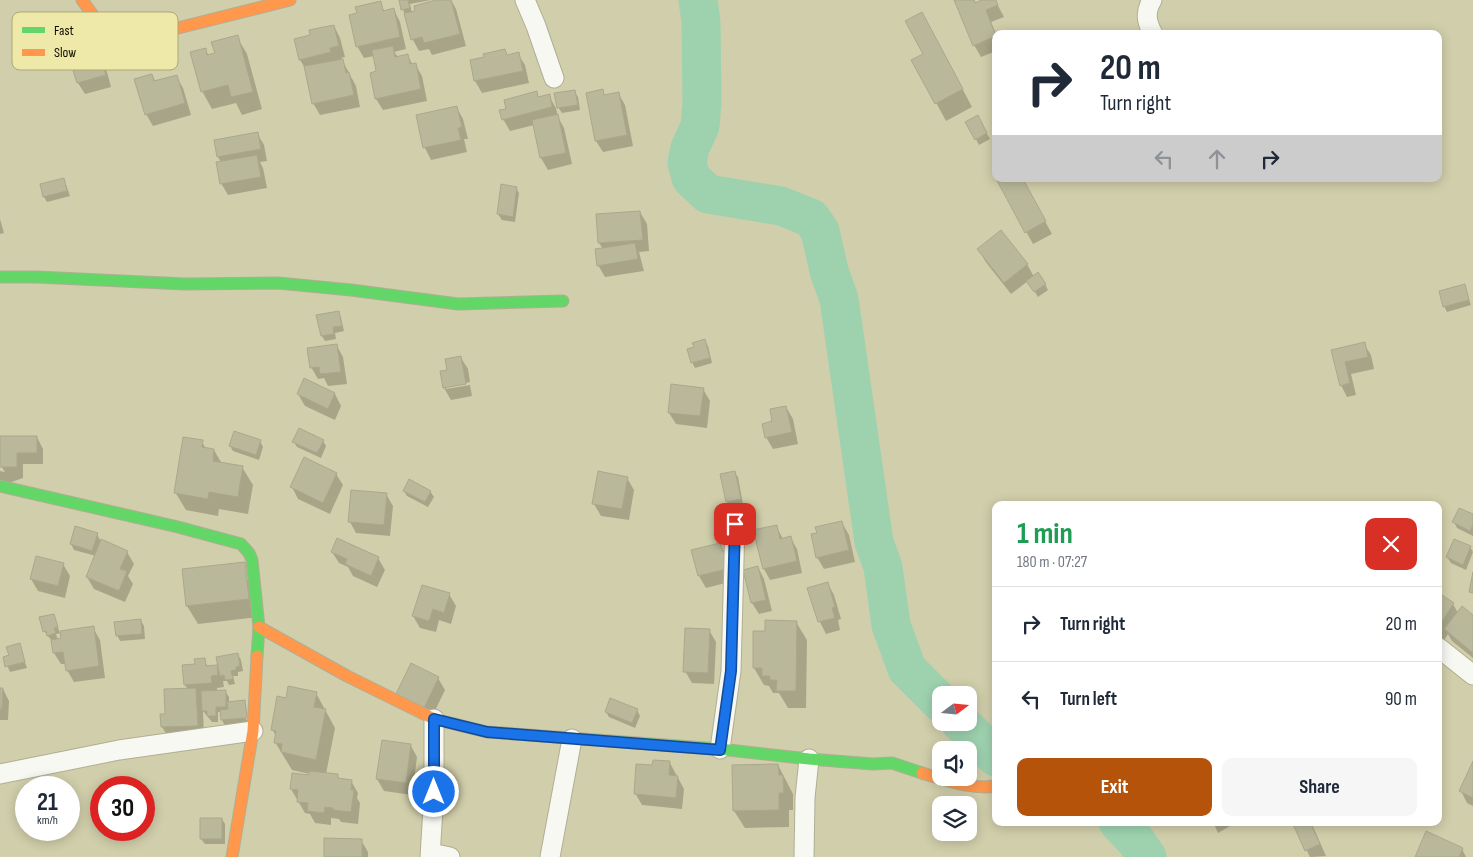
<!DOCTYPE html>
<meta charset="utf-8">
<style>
body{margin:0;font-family:"Sofia Sans Condensed",sans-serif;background:#f6f6f7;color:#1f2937;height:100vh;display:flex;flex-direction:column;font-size:19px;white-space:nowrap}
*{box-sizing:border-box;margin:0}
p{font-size:16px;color:#747a83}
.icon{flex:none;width:28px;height:28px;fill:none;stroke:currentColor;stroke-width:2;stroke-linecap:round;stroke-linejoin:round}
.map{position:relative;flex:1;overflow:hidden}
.panel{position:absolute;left:992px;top:501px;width:450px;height:325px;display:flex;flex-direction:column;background:#fff;border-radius:10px;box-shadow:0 2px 12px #0003}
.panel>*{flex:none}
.top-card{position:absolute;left:992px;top:30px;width:450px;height:152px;border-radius:10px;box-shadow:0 2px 12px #0003;background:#fff;color:#1f2937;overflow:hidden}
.needle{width:32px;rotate:74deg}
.fabs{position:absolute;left:932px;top:686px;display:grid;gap:10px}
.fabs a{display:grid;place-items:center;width:45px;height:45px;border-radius:10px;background:#fff;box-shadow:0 2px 12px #0003;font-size:25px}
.speed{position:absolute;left:15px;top:776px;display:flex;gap:10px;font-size:25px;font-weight:700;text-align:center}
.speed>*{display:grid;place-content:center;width:65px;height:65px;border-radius:50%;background:#fff;box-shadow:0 2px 12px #0003;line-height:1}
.speed small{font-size:12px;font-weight:400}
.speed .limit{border:8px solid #d22;background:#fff;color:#111}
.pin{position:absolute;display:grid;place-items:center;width:42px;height:42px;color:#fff;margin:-21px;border-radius:10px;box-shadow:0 2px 8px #0006}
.me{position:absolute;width:55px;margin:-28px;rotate:0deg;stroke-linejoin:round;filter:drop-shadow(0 0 4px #0008)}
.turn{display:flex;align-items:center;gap:18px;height:105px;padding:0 25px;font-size:22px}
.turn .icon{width:65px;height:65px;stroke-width:2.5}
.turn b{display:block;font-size:35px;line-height:42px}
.lanes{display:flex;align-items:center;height:48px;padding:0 25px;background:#0003;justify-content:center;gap:25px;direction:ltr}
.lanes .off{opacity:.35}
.round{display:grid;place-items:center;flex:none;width:52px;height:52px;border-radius:10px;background:#f6f6f7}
.summary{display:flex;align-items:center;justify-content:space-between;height:85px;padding:0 25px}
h1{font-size:30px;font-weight:700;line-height:38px;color:#1e9e55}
.primary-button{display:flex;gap:10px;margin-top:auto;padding:10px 25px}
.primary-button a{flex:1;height:58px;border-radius:10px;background:#b45309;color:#fff;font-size:20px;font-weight:700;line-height:58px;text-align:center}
.primary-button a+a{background:#f6f6f7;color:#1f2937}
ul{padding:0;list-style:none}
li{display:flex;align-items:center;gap:15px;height:75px;padding:0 25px;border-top:1px solid #e0e1e3}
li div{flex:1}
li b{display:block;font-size:19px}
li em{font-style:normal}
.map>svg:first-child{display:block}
</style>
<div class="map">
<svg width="1473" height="857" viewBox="0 0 1473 857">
<rect width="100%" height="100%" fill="#d1ceab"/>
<path fill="#0003" fill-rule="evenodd" d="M400,0H431L410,4L412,13L436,1L435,0H451L456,9L466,46L432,55L429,49L419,51L413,40Z
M955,0H974L977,4L985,0H995L1004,17L991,22L996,34V51L981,57L974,45Z
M380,3L385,12L394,10L400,22L406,49L394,52L398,57L407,55L413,65L415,64L422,76L427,101L383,110L376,99L378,72L374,56L364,58L357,46L358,14Z
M334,26L340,38L345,57L341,58L356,86L360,107L320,115L313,103L307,71L300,60L312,36Z
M932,31L972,107L946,121L913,60L924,54Z
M237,37L247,54L262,109L242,115L236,103L212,109L202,91L205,49L209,56L216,54Z
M505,51L508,56L518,54L525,65L529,83L482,93L475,81L472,61Z
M84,55L89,64L100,60L107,72L111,87L85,94L78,83Z
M152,75L156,82L176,76L183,88L191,115L153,126L146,114Z
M574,91L578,97L580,110L562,113L558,107Z
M602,91L605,96L618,93L625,105L633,146L603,152L596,141Z
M536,93L539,98L549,96L556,108L558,117L564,128L572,164L548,170L541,158L534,125L510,131L503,119L508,110Z
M457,108L463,119L468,139H464L467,152L431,160L425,148L418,116Z
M977,117L990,139L979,145L967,122Z
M257,133L264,145L267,161L260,162L263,168L267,188L228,195L221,183V162L218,157L215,141Z
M64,179L70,196L47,202L44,197Z
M997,179H1022L1052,234L1033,244Z
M516,188L519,193L515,222L502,220L498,214Z
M640,212L647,224L649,251L639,252L644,271L605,277L598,265L603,249L599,243L597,216Z
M0,219L4,233L0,234Z
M979,249L1027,264L1034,277L1045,284L1048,290L1038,297L1028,281L1011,294L985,261Z
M1464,285L1471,305L1447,312L1444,306Z
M338,312L341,318L344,331L335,333L336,339L325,341L322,336Z
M705,341L708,346L712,363L695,368L692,362L695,348Z
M1364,344L1371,355L1374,369L1351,374L1356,395L1347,397L1341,385L1333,351Z
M337,346L343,357L347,384L328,386L324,378L318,379L311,367Z
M461,358L468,369L470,382L446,387V389L470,385L472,396L451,400L444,388L441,372L449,371Z
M703,389L710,401L707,428L676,424L669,413Z
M298,394H335L341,406L335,420L305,406Z
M786,407L793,419L798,444L773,449L766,437L774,422Z
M1,437H37L43,449V464H23V478L0,486V471L5,472L1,466Z
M260,441L263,447L259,460L233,451L230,446Z
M323,441L326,446L321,458L297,447L294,442Z
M202,442L206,449L214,450L222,464L242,467L253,485L248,514L219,509L218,516L186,510L175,492Z
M734,472L738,477L743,504L730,507L727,502Z
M336,474L343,485L330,514L298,499L292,487Z
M627,478L634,490L629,520L601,516L594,504Z
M404,491H430L434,497L428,507L407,496Z
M386,494L393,506L390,536L356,533L350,522Z
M1473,516V536L1457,528L1454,522Z
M842,523L849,535L855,562L824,569L817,557Z
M776,526L783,539L790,537L797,549L802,573L770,580L764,569Z
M97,534L101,542L127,552L134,564L128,576L133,584L125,602L94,589L87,577L96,556L74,550L71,544Z
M720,544L725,553L733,581L706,588L699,576L693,551Z
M1470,547L1473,552L1466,570L1451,563L1447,557Z
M332,552L378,558L385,570L377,587L353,576L348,567L339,563Z
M63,564L70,576L65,598L38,591L31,579Z
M758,567L764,579L772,611L759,614L752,603Z
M183,570L255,581L259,617L198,624L187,606Z
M828,584L834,595L841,619L838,620L840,630L826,634L820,622L808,589Z
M449,594L456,606L451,624L439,620L436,632L420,628L413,616Z
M1439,595L1453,604L1458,613L1473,617V658L1452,641L1448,634L1444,640L1439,637Z
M53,615L60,633L93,628L100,640L105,678L74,682L67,670L66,664H61L54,653L52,641L44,631ZM62,633V639L58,640L56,634Z
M141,621L144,626L145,639L120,641L117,635Z
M796,622L807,640L806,708H788L779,693H773L769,686L764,685L754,668L766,632Z
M709,630L716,642L714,684L692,683L685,671Z
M19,645L27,668L10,672L4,658L10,656Z
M238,655L241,660L243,671L238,672V676H233L235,684L229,685L227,681H223L224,687L217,688V692L225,691L229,697V703L250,723L225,726L222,720L221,712H218V722H212L203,711L204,737L169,738L162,727L166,715L188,689L185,685L196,665L204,660L208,667L216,666L220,673Z
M438,678L445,690L431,719L404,706Z
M0,689H3L9,701L8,720H0Z
M316,693L335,728L326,774L337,775L340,780L351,781L358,793L357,798L360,803L358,824L341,822L339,819L331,818V825L315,823L310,814L305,813L291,789L310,776V774L292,770L275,742L276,736L272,729L287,699Z
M637,710L640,716L635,728L609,717L606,712Z
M411,746L417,757L412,795L384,791L377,779Z
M670,763L684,789L682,809L642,805L635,793L654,766Z
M1473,764V806L1467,803L1461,791Z
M778,765L793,794V810H789V827L745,828L734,811Z
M222,819L225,824V844H205L201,839Z
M1213,822H1237L1218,833Z
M1293,822H1311L1326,856L1310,857Z
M361,840L368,852V857H325Z
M1462,849L1466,857H1416Z"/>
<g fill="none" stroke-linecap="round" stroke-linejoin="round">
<path stroke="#9ed2af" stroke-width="39" d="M698,0L701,22L702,102L700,126L690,148L687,163L691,178L708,194L781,206L811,218L820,231L829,271L839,299L874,542L883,567L891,625L907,669L941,703
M960,722L996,757
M1118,822L1136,841L1147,857"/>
</g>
<path fill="#bab89b" stroke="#aaa88c" d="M399,0H408L410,8L401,10Z
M436,0H451L460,34L424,43L422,37L411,40L404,13L415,11L414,6Z
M954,0H974L975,3L982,0H996L998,5L986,10L996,36L973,46Z
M381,1L383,11L394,8L400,37L356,47L349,15L357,13L355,7Z
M922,12L963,89L935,104L911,60L923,54L905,21Z
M334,25L339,46L330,48L331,52L299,60L294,39L310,35L309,30Z
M238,35L253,92L231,97L228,85L201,92L190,52L206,48L207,55L215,53L211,42Z
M393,46L395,57L408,54L410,64L416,63L421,89L375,99L370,73L376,71L372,50Z
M505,49L507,55L519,52L523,71L474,81L470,60L484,57L483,54Z
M85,53L88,63L101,59L106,75L77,83L72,67L75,66L72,56Z
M343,59L346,73L349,72L354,95L312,104L304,66Z
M152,74L154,81L177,75L185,103L145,115L134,79Z
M603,89L604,95L619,92L627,135L595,141L586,93Z
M575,90L578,105L557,108L554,93Z
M537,91L538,97L550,94L552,107L502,120L499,110L506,109L504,100Z
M457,106L462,127L458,128L461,140L423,148L416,115Z
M558,114L566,153L540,158L532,120Z
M978,115L987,133L975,140L965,122Z
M258,132L261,149L217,157L214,140Z
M257,155L261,177L220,184L216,162Z
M996,171V179H1023L1046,221L1025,233L993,173Z
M64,178L67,191L43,197L40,184Z
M501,184L517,187L513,217L497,214Z
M640,211L643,240L598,243L596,214Z
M1001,230L1028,264L1004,283L977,249Z
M635,243L638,259L597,266L595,249Z
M1038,272L1046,284L1034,292L1026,281Z
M1465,284L1469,300L1443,307L1439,291Z
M339,311L342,326L333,327L334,334L321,336L316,315Z
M705,339L710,358L691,363L687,349L694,347L692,343Z
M1365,342L1368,357L1345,362L1350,383L1340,386L1331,350Z
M337,344L341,372L320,374L319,367L310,368L307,348Z
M461,356L466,384L443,388L440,371L447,370L445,359Z
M304,378L335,393L328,409L297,394Z
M671,384L704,388L700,416L668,413Z
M786,406L792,432L765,438L762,424L772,421L770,409Z
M299,428L324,440L317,453L292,442Z
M234,431L261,440L256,455L229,446Z
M0,436H37V453H17V467H0Z
M183,437L203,440L202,447L214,449L213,461L243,466L238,497L209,492L208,499L174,493Z
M304,457L337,473L323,503L290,487Z
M598,471L628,477L622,509L592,504Z
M735,471L741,499L726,502L720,474Z
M409,479L431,491L425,502L403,491Z
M351,490L387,493L384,525L348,522Z
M1459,508L1473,514V525L1470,531L1452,522Z
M842,521L849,550L816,558L811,534L817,533L815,527Z
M777,525L780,539L791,536L797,561L763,569L753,530Z
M75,526L98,533L92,551L70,544Z
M337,538L379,557L371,576L345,564L347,559L331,552Z
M101,539L128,551L120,569L127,571L119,591L86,577Z
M1454,539L1471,546L1463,565L1446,557Z
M720,543L723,552L728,551L727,569L698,576L691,550Z
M36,556L64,563L58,586L30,579Z
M245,562L249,599L186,606L182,569Z
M758,566L766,600L751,603L743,570Z
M1473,572V593L1469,592Z
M828,582L835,607L832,608L835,618L818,622L807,588Z
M422,585L450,593L444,613L433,609L429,621L412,616Z
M1439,593L1454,603L1439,626Z
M1462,606L1473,615V653L1444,629Z
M54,614L58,627L54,628L56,633L47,636L46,631L43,632L39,617Z
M141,619L142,634L116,636L114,622Z
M765,620L797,621L796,691H776L777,680H770V676H762V668H753V631H765Z
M94,626L99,666L66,671L63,652L53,653L51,640L61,638L60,631Z
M685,628L710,629L708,673L683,672Z
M20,643L25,662L5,667L3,657L9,655L6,647Z
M238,653L240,666L236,667V670L231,671L233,679L225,680L224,675L220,676L216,657Z
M205,658L206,666L217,665L218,675L211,676L212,683L184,685L182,665L195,664L194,659Z
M411,663L439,677L424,708L396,694Z
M288,686L317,692L314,707L326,709L316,760L281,752L282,744L274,743L276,731L271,730L277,696L286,698Z
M0,688H3L2,709H0Z
M196,688L198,726L161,727L160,714H165L164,689Z
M226,690V707H216V716H207V711H202L201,691Z
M610,698L638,709L632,723L605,712Z
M245,700L247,718L221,720L220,710L228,709L227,702Z
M382,740L411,744L406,783L376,779Z
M653,760L670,761L669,775L678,776L676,798L634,794L636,764L652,765Z
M1473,761V798L1459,791Z
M778,764L779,775H783L784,793H779V810L733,811L732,765Z
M309,771L338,774V778L352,780L351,790H354L351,812L333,810V808L325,807L324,813L307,811L308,803L297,802L298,790L290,789L292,773L309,775Z
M200,818H222V839H200Z
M1292,822H1310L1320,844L1305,851Z
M1426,831L1463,848L1459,857H1415Z
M324,838L362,839V857H324Z"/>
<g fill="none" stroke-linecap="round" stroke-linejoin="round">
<defs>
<path id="street" d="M525,0L536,26L554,78
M1152,0C1145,12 1146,21 1153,34
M1439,648L1473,675
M720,749L731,671L735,523
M0,774L119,750L253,731
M431,853L450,857
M430,857L434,792V719
M550,857L572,739
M804,857L805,798L809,759"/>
<path id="fast" d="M0,277H37L185,284L278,283L351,290L458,304L563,301
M0,486L178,527L241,544L249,553L252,560L259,627L257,656
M502,733L720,749L809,759L873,764L892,763L922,773"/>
<path id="slow" d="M82,0L95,18L122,38L132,42L178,28L290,0
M259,627L347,676L434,719L487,732L502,733
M922,773C946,780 971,790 996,786
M232,857L253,731L257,656"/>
</defs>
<use href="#street" stroke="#b0ae93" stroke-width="21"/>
<use href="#fast" stroke="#b0ae93" stroke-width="13"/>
<use href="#slow" stroke="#b0ae93" stroke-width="13"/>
<use href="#street" stroke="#f8f8f2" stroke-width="19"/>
<use href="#fast" stroke="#63d668" stroke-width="11"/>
<use href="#slow" stroke="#ff974d" stroke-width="11"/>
</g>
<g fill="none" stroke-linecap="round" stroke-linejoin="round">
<defs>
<path id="route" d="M434,792V719L487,732L720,750L731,671L735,524"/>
</defs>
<use href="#route" stroke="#114b97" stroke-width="12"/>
<use href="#route" stroke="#1a73e8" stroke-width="9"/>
</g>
<rect x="12" y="12" width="166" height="58" rx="8" fill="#eee9a9" stroke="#aba776" stroke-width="1"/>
<rect x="22" y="27" width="23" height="6" fill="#63d668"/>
<rect x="22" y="49" width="23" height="7" fill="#ff974d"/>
<g font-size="14" fill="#0f0d00">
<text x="54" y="35">Fast</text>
<text x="54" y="57">Slow</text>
</g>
</svg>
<div class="fabs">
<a><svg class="needle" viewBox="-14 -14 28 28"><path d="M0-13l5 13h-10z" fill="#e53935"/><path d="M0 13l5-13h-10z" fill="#747a83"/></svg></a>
<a><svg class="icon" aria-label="sound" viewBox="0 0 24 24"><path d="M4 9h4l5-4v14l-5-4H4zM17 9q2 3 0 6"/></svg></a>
<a><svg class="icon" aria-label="layers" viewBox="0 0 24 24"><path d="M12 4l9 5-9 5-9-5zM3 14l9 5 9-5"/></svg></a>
</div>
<div class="speed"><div>21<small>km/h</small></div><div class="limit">30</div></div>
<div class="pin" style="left:735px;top:524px;background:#d93025"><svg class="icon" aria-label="arrive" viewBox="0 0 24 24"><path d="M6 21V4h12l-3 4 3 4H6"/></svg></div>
<svg class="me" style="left:434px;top:792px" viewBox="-20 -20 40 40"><circle r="17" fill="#1a73e8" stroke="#fff" stroke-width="3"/><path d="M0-11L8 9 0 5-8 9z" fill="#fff"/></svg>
<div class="top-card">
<div class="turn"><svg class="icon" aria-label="right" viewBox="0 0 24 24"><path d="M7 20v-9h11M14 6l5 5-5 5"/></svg><div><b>20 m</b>Turn right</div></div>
<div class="lanes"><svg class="icon off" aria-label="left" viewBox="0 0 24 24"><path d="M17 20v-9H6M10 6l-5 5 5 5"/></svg><svg class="icon off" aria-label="ahead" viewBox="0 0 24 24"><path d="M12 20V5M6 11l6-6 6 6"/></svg><svg class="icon" aria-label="right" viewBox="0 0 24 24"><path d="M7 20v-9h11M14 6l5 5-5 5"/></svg></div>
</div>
<section class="panel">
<div class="summary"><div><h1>1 min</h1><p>180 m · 07:27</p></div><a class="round" style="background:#d93025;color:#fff"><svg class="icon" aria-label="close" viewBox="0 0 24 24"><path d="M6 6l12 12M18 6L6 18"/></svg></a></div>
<ul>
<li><svg class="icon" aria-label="right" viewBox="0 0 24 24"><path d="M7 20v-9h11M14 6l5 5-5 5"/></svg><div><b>Turn right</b></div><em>20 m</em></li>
<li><svg class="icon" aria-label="left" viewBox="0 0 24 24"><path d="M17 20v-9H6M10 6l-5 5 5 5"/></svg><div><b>Turn left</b></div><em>90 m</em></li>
</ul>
<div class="primary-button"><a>Exit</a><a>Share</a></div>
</section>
</div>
